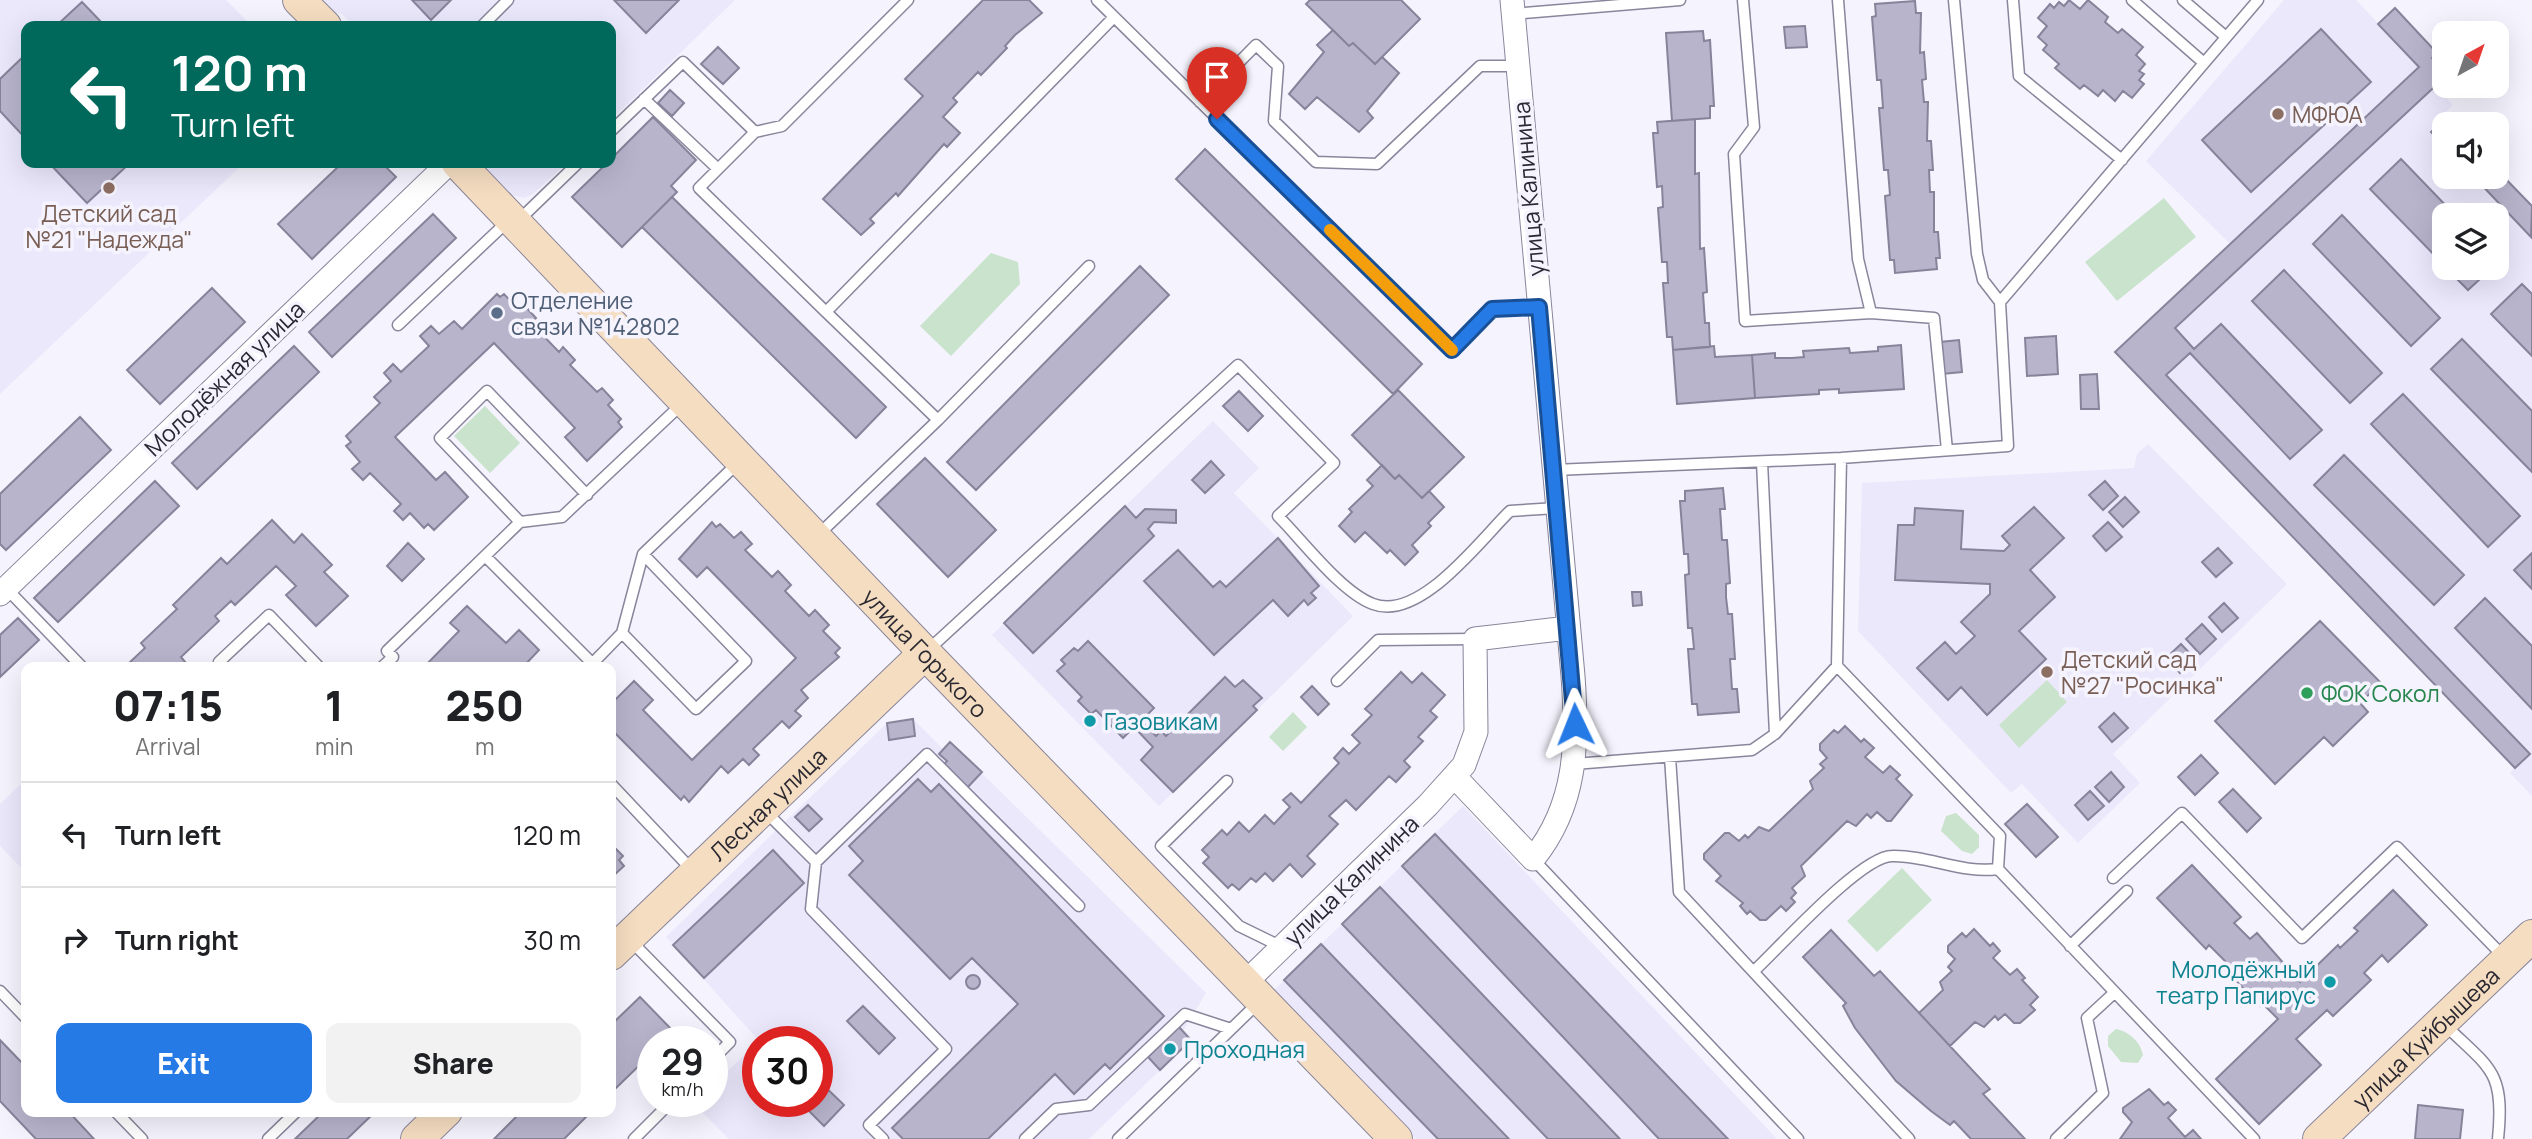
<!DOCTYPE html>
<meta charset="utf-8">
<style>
body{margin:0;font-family:Manrope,sans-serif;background:#f2f2f2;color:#202124;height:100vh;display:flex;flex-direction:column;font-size:26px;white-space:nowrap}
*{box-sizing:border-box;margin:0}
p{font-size:23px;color:#757577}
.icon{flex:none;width:38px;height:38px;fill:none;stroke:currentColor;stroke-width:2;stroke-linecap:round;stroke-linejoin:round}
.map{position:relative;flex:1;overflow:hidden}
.sheet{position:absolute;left:21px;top:662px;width:595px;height:455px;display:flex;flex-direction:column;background:#fff;border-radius:14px;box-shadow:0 7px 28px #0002}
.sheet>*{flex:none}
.top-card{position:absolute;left:21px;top:21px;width:595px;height:147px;border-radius:14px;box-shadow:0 7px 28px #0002;background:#00695c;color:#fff;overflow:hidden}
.needle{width:46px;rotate:40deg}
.tools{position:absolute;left:2432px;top:21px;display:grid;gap:14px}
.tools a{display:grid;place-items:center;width:77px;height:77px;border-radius:14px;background:#fff;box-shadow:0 7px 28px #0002;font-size:35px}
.speed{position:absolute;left:637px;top:1026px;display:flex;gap:14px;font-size:35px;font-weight:700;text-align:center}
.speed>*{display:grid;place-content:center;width:91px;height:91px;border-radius:50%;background:#fff;box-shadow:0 7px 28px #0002;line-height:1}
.speed small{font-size:18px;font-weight:400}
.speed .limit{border:10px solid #d22;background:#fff;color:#111}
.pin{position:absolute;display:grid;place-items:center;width:60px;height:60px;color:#fff;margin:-72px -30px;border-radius:50% 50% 50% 0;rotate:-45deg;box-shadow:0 0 7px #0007}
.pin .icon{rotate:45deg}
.me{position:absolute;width:77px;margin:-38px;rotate:358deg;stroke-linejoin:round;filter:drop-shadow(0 0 5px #0008)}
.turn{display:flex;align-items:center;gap:24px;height:147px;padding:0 35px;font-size:32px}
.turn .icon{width:91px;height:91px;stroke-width:2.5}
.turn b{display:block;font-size:49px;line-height:60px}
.eta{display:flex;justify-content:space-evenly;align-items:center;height:119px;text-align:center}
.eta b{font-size:42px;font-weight:800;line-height:49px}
.cta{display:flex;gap:14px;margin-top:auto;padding:14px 35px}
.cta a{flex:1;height:80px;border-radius:14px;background:#267ae5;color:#fff;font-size:28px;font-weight:800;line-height:80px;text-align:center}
.cta a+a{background:#f2f2f2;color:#202124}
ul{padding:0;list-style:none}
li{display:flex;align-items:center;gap:21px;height:105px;padding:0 35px;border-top:2px solid #e0e0e0}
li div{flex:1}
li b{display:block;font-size:26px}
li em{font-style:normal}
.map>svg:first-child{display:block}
</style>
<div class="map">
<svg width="2532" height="1139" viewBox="0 0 2532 1139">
<rect width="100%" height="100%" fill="#f5f3fd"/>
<path fill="#ece8fc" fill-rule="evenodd" d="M0,0H226L252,26H26V163H244L0,394Z
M316,0H735L611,120V26H354L342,14L328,12Z
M2284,0H2356L2378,23L2395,8L2437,53L2432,58L2445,77L2436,86L2453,105L2444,114L2454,124H2445V177H2497V170L2532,206V796L2510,773L2514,768L2115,352L2230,244L2146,161ZM2445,215H2497V268H2445Z
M486,163H567L533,194L524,198L506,194L486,175Z
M1213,421L1259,468L1234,493L1353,616L1159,806L992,635Z
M2148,444L2287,584L2113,754L2140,783L2078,843L2022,784L2011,793L1858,631L1862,483L2134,468L2137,454Z
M913,719L943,749L950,742L1206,993L1183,1031L1191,1040L1089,1139H729L694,1104L712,1101V1086L758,1042V1101H817V1041H759L666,937L887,723Z
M26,779V873L0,846V804Z
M1463,806L1777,1139H1416L1273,991Z"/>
<path fill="#c9e3cc" d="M2164,198L2196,237L2117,301L2085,262Z
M991,253L1018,262L1020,284L951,356L920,326Z
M485,406L520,443L490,473L454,436Z
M2047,680L2067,702L2019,748L1999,725Z
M1293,712L1307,727L1283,751L1269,737Z
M1956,813L1979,835V847L1972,854L1962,851L1941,831L1946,816Z
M1902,868L1932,900L1877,952L1847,921Z
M2116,1029C2128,1031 2141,1042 2143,1055L2138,1063L2121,1062L2108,1046V1036Z"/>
<path fill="#b7b4cc" stroke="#87839a" stroke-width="2" d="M412,0H451L431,20Z
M614,0H679L646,33Z
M983,0H1029L1042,13L1015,35L1005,46L1007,48L981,75L978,72L953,98L957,102L943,117L960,133L947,147L944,144L898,196L896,193L870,219L874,223L861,235L823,199L923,96L905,79Z
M1310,0H1401L1420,19L1375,64L1353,43L1349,46L1306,4Z
M2069,0L2080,9L2088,0L2108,17L2105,22L2118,33L2122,29L2143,47L2136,55L2145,64L2139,71L2144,74L2139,80L2144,84L2132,98L2123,91L2115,101L2103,90L2098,96L2084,85L2080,89L2055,68L2059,64L2043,50L2047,45L2038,37L2047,26L2038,18L2050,4L2054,8L2059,2L2064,6Z
M1915,1L1916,13H1921L1920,53L1924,52L1926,79L1922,80L1924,102H1928L1927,141H1931L1933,170H1929L1930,192H1934V232H1938L1940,258H1936L1937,269L1895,273L1894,260H1890L1885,196L1890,195L1888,170H1884L1879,108H1883L1881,80H1877L1872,17L1876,16L1875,4Z
M82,2L105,26H56Z
M2395,8L2437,53L2432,58L2445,72V77L2175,328L2194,349L2221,324L2322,430L2290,459L2190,353L2166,375L2530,754L2515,768L2115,352L2419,67L2378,24Z
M1805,26L1807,47L1786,48L1784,27Z
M2321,29L2371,82L2251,192L2202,140Z
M1333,30L1349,46L1353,43L1375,64L1382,57L1399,73L1367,111L1373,118L1359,132L1317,97L1305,109L1289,94L1324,52L1317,45Z
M1703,31L1704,41L1710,40L1714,106H1710V118L1672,121L1666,33Z
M718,47L739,68L723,84L701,64Z
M26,54L25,87L26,139L0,111V79Z
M670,90L684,103L672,116L658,103Z
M653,117L696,160L671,186L677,192L622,247L572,197L607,163H611V159Z
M2447,117L2454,124H2445V146L2431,132Z
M1695,119V174L1699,173L1700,249L1704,248L1707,292L1703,293L1705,323H1709L1710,347L1673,350L1672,337H1667L1663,283H1668L1667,262H1662L1658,208L1663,207L1662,186L1657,187L1653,133H1658L1657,122Z
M1205,149L1422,364L1393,394L1176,179Z
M2401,159L2455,215H2445V266L2370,189Z
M49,163L98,165L130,163L87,203Z
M342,163H382L396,177L312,259L278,224Z
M2497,170L2532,206L2531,237L2474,177H2497Z
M672,197L886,407L856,438L642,227Z
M433,214L456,238L332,357L309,332Z
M2342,215L2440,318L2411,346L2313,244Z
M1140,266L1169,295L976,490L947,462Z
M2446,268H2492L2468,290Z
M2284,270L2382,373L2350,403L2252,301Z
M2522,284L2532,294V356L2491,314Z
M212,288L245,322L160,404L127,370Z
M497,294L500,297L504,294L519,310L524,305L536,318L531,323L559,352L563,347L575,360L570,365L597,392L602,388L613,400L608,405L621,419L618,422L622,427L587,461L565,437L575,428L494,343L395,437L436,480L445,472L468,497L434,530L428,524L424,528L410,513L403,520L394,511L401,504L370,473L363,480L352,469L360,462L346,446L351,442L346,436L380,403L374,397L391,381L384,373L393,364L401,372L429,346L420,336L431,326L439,334L454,321L462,329Z
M2056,336L2058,374L2027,376L2025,338Z
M2462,339L2532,411V472L2431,369Z
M1959,340L1962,372L1942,374L1940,342Z
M1901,345L1904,389L1839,393V389L1819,390V394L1755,398L1752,355L1775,353V358H1792L1804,357L1803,351L1849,348L1850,353L1878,351V347Z
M294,346L319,372L197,489L172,463Z
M1714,346L1715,357L1752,355L1755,398L1677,404L1673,350Z
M2097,374L2099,409H2081L2080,375Z
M1398,390L1464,457L1422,498L1399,475L1395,479L1352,435Z
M1239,391L1263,416L1248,431L1223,406Z
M2403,394L2520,516L2488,547L2371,424Z
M80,417L111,450L6,550L0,544V494Z
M2344,455L2464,575L2434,605L2314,485Z
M925,458L996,530L948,577L877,504Z
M1211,461L1224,475L1205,493L1192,480Z
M1382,465L1395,479L1399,475L1422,498L1429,491L1444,507L1428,523L1431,526L1412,545L1418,552L1405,565L1390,550L1387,553L1365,532L1355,542L1339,526L1352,512L1349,509L1373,486L1367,480Z
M155,481L179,506L58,622L34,598Z
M2105,481L2118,496L2103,510L2089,495Z
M1723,488L1725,509H1720L1721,523L1722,540H1727L1730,583L1726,584V597L1728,614H1732L1735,659H1730L1732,689H1737L1739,712L1698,715L1697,704H1692L1688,649H1694L1692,628H1688L1685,575L1689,574L1688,554H1684L1680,501H1685V491Z
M2125,497L2139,512L2123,527L2109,512Z
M1125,506L1136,518L1145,509L1176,510V523L1154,522L1148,529L1154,536L1033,653L1004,623Z
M2034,507L2064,538L2030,570L2055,597L2019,631L2046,659L1987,715L1961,687L1948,700L1917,668L1945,642L1956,654L1975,636L1961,622L1990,594V584L1895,580L1898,525H1914L1915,508L1963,511L1961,549L2004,551L2010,545L2002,536Z
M272,520L294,543L302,534L332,565L324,572L348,596L316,626L286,595L296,586L276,566L235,605L231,601L215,616L219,621L181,657L186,663L183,667H131L128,664L145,648L141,643L177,609L173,605L221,558L227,564Z
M712,522L716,527L720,524L734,538L741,532L752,544L745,550L772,577L778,571L791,585L785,591L809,616L815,610L829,625L823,631L840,648L835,653L839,657L801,690L808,698L795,711L801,716L789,728L782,721L753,749L759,755L749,765L743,759L728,773L721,766L689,802L684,796L681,800L611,729V698L615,700L634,681L653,700L643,710L692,760L796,658L707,567L697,577L679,559Z
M2108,522L2122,537L2106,551L2093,536Z
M1278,538L1319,586L1311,593L1316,598L1308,605L1304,600L1288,616L1273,600L1214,655L1144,581L1178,550L1213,587L1220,581L1226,587Z
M408,543L424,559L402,581L387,566Z
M2218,548L2232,563L2216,577L2202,562Z
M2532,553V589L2514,570Z
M1632,592H1641L1642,605L1633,606Z
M2485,598L2532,646V709L2455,628Z
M2224,603L2238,618L2222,632L2209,617Z
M467,606L506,643L519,630L539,650L523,667H424L459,631L450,623Z
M18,618L39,640L0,677V635Z
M2320,621L2381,683L2360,703L2368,712L2333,746L2324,737L2275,784L2215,721Z
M2202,624L2216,639L2200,654L2186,639Z
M1088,641L1154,708L1141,721L1156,736L1161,731L1166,736L1225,677L1235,687L1243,680L1262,698L1253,706L1257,710L1173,792L1141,760L1153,747L1134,727L1123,738L1096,710L1091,714L1078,701L1082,697L1057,671L1065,664L1061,660L1074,648L1078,651Z
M2181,644L2195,659L2180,673L2166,658Z
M1401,672L1412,683L1422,673L1445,695L1430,711L1437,717L1418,737L1423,741L1404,761L1410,767L1396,782L1389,776L1356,810L1346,800L1329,816L1338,824L1307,856L1315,864L1302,877L1290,864L1273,881L1265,873L1256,882L1251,878L1239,890L1232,884L1228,888L1203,863L1209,857L1202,850L1222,830L1227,835L1239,822L1249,832L1265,815L1274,824L1290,807L1283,800L1291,793L1301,803L1339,763L1334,758L1343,748L1349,754L1360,743L1352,735L1372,715L1365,709Z
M1312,686L1329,704L1318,715L1301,697Z
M2114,713L2128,728L2112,742L2099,727Z
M913,719L915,736L889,740L887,723Z
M1845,726L1861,742L1864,739L1874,748L1865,757L1883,773L1890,766L1900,775L1896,779L1912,795L1891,821H1887L1877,812L1871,818L1867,814L1856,826L1847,821L1801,866L1805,876L1792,888L1796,893L1791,898L1795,902L1786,911L1781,906L1766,920H1760L1750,911L1747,914L1740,906L1743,903L1716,881L1721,876L1704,859V854L1725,833H1729L1739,841L1745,835L1748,838L1759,827L1769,831L1813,789L1810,781L1824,768L1820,764L1827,758L1820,750V744L1834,730L1838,733Z
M950,742L982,772L967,788L943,765L947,761L939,754Z
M2201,755L2218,773L2195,795L2178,777Z
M2111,772L2124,787L2109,802L2095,787Z
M918,779L931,792L939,784L1164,1016L1110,1069L1105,1064L1074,1094L1055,1074L988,1139H903L892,1128L1018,1004L972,958L950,979L849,875L863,861L849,846Z
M2233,789L2261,818L2247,832L2219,802Z
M2090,791L2104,806L2088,820L2075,805Z
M2027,804L2058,837L2036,857L2005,824Z
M808,805L822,819L809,831L795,817Z
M1435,834L1728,1139H1659L1402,866Z
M611,844L623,856L619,860L624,866L611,878Z
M773,850L804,883L704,978L673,945Z
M2192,865L2241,917L2234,923L2250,939L2257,933L2300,982L2338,945L2340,948L2358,931L2354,928L2393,890L2427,925L2388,962L2382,955L2364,973L2371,980L2333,1016L2327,1010L2296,1039L2321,1065L2259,1124L2216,1079L2278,1019L2262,1003L2260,1006L2223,967L2227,963L2209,945L2206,949L2157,898Z
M1380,887L1620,1139H1548L1342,924Z
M1974,929L1990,946L1993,943L2000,951L1993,958L2010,975L2017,969L2025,978L2022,980L2038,997L2030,1005L2035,1010L2020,1023H2014L2005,1014L1998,1020L1995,1016L1984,1027L1975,1022L1950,1046L1919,1013L1943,990L1940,982L1952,971L1948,967L1955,959L1948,952V946L1962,933L1966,937Z
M1831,930L1874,976L1880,971L1990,1089L1983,1094L2025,1139H1971L1954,1121L1950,1125L1931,1111L1896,1081L1855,1028L1843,1006L1846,1003L1803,957Z
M1321,944L1509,1139H1438L1284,980Z
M966 982a7 7 0 1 1 14 0a7 7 0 1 1-14 0Z
M640,997L674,1032L664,1041H653V1052L611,1093V1025Z
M863,1006L895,1038L879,1054L847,1021Z
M1179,1027L1191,1040L1160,1070L1148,1057Z
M0,1040L26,1067V1111H68L94,1139H36L0,1101Z
M817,1079L844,1105L824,1126L799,1101H817Z
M2149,1089L2164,1105L2168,1102L2176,1110L2168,1118L2185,1137L2193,1130L2201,1139H2120L2132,1122L2123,1112V1108Z
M2418,1105L2463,1110L2460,1139H2415Z
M324,1111H376L347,1139H295Z
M522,1111H592L564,1139H494Z"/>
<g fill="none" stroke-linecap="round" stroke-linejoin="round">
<defs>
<path id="lane" d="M1097,0L1452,350L1492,309L1539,307
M1743,0L1754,127L1734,154L1745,321L1871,313L1934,318L1947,450
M1838,0L1858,259L1871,313
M1954,0L1977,254L1983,280L2000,302
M2013,0L2019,76L2122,160
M2132,0L2204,63
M2183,0L2226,37
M1513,14L1680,0
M482,26L508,0
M644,99L718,169
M1200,102L1256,45L1278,66L1274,121L1316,162L1377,164L1480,66H1517
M611,131L683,62L755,132
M517,222L578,163
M1089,266L938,420L826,312L1114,17
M826,312L699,188L755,132L782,126L908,0
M398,325L508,221
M1841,458L1837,666L2000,836L1998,869L2254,1139
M1762,462L1775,734L1837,666
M1554,470L1841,458L2008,446L2000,302L2258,0
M520,522L440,438L487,391L587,495
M816,537L938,420
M485,556L592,663
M6,588L82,667
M622,633L696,709L746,661L643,554
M927,651L1238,365L1334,463L1278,516C1303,541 1341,592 1373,604C1420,622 1480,540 1510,511L1557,508
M223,667L219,662L269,615L319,667
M382,667L393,657L387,651L520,522L562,517L683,403
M589,667L622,633L643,554L740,461
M1337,681L1378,640L1475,639
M1670,757L1679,892L1909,1139
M1574,764L1752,750L1775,734
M1227,781L1161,846L1239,926L1282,947
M611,784L693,871
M765,811L816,862L927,754L1079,906
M1533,859L1798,1139
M816,862L811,909L946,1049L869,1125L883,1139
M2113,878L2182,813L2302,938L2397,847L2505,958
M630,940L730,1042L712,1060
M2070,946L2127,891
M1754,971C1780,947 1861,856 1892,856C1928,855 1961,874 1998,869
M0,991L26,1018
M2444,1024C2490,1069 2505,1070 2498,1139
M115,1111L142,1139
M268,1139L297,1111
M634,1139L672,1101
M1025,1139L1056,1109L1089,1105L1185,1014L1231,1029
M1118,1139L1259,1002
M2056,1139L2103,1093L2087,1018L2114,993"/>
<path id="street" d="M0,594L449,163
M1455,777L1533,859C1577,805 1578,743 1573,676L1512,0
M1245,983L1428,805L1464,765L1476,732L1475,639L1568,628"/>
<g id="secondary">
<path d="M299,0L325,26"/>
<path id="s1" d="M458,163L925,653L1396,1139"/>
<path id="s2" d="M611,954L925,653"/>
<path d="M417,1139L446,1111"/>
<path id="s3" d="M2319,1139L2532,936"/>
</g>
</defs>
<use href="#lane" stroke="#89859b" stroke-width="13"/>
<use href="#street" stroke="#89859b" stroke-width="25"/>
<use href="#secondary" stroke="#89859b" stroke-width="34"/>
<use href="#lane" stroke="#fff" stroke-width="10"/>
<use href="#street" stroke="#fff" stroke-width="23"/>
<use href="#secondary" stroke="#f5ddc1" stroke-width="32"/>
</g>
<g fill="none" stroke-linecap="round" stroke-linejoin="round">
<defs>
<path id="route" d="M1217,119L1452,350L1492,309L1539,307L1575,724"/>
</defs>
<use href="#route" stroke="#194f95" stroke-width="18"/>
<use href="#route" stroke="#267ae5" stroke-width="12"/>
<path stroke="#f59e0b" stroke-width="12" d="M1330,230L1452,350"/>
</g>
<g fill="#8d6e63" stroke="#f5f3fd" stroke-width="2.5">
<circle cx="2278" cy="114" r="7"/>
<circle cx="109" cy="188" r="7"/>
<circle cx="2047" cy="672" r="7"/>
</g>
<circle fill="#5c6f8a" stroke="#f5f3fd" stroke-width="2.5" cx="497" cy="313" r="7"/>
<circle fill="#2e9e5b" stroke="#f5f3fd" stroke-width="2.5" cx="2307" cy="693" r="7"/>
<g fill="#0f9aa8" stroke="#f5f3fd" stroke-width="2.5">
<circle cx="1090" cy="721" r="7"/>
<circle cx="2330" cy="982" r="7"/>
<circle cx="1170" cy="1049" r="7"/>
</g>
<g text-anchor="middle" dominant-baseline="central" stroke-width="7" stroke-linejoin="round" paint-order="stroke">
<g font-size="23" fill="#785e54" stroke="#f5f3fd" text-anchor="start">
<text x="2292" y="114">МФЮА</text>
<text x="109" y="213" text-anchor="middle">Детский сад<tspan x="109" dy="26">№21 "Надежда"</tspan></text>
<text x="2061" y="659">Детский сад<tspan x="2061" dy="26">№27 "Росинка"</tspan></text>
</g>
<g font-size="23" fill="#2a2831" stroke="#f5f3fd">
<text transform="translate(1528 189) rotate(-95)">улица Калинина</text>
<text transform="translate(224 378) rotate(-44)">Молодёжная улица</text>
<text stroke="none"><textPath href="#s1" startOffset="677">улица Горького</textPath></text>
<text stroke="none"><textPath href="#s2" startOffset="217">Лесная улица</textPath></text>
<text transform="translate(1351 880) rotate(-44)">улица Калинина</text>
<text stroke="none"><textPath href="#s3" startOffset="147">улица Куйбышева</textPath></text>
</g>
<g font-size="23" fill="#4e5e75" stroke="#f5f3fd" text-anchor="start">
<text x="511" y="300">Отделение<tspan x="511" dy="26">связи №142802</tspan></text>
</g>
<g font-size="23" fill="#27864d" stroke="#f5f3fd" text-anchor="start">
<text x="2321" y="693">ФОК Сокол</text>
</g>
<g font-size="23" fill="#0d838f" stroke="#f5f3fd" text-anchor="start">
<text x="1104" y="721">Газовикам</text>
<text x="2316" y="969" text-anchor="end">Молодёжный<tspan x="2316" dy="26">театр Папирус</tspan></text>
<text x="1184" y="1049">Проходная</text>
</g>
</g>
</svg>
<div class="tools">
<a><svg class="needle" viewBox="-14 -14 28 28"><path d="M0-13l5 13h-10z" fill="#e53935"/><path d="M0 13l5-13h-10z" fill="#757577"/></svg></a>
<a><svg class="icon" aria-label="sound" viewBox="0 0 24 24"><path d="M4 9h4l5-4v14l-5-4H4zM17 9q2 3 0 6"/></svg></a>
<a><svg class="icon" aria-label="layers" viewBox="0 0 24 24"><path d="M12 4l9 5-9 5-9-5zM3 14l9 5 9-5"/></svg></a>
</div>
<div class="speed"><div>29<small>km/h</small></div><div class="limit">30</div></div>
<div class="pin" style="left:1217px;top:119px;background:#d93025"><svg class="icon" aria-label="arrive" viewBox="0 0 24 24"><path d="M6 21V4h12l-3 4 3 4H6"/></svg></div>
<svg class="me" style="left:1575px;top:724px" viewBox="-20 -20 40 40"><path d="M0-17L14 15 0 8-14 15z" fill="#267ae5" stroke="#fff" stroke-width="4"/></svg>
<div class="top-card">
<div class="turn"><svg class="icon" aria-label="left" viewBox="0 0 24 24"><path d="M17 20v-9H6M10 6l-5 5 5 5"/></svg><div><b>120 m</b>Turn left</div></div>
</div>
<section class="sheet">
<div class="eta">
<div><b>07:15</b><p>Arrival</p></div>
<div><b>1</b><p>min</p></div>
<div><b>250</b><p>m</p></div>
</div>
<ul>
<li><svg class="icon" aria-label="left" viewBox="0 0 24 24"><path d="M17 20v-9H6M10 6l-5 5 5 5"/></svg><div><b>Turn left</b></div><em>120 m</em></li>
<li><svg class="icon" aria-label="right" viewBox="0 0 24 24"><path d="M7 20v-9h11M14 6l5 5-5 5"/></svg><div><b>Turn right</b></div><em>30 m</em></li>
</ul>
<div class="cta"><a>Exit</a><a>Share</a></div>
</section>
</div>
